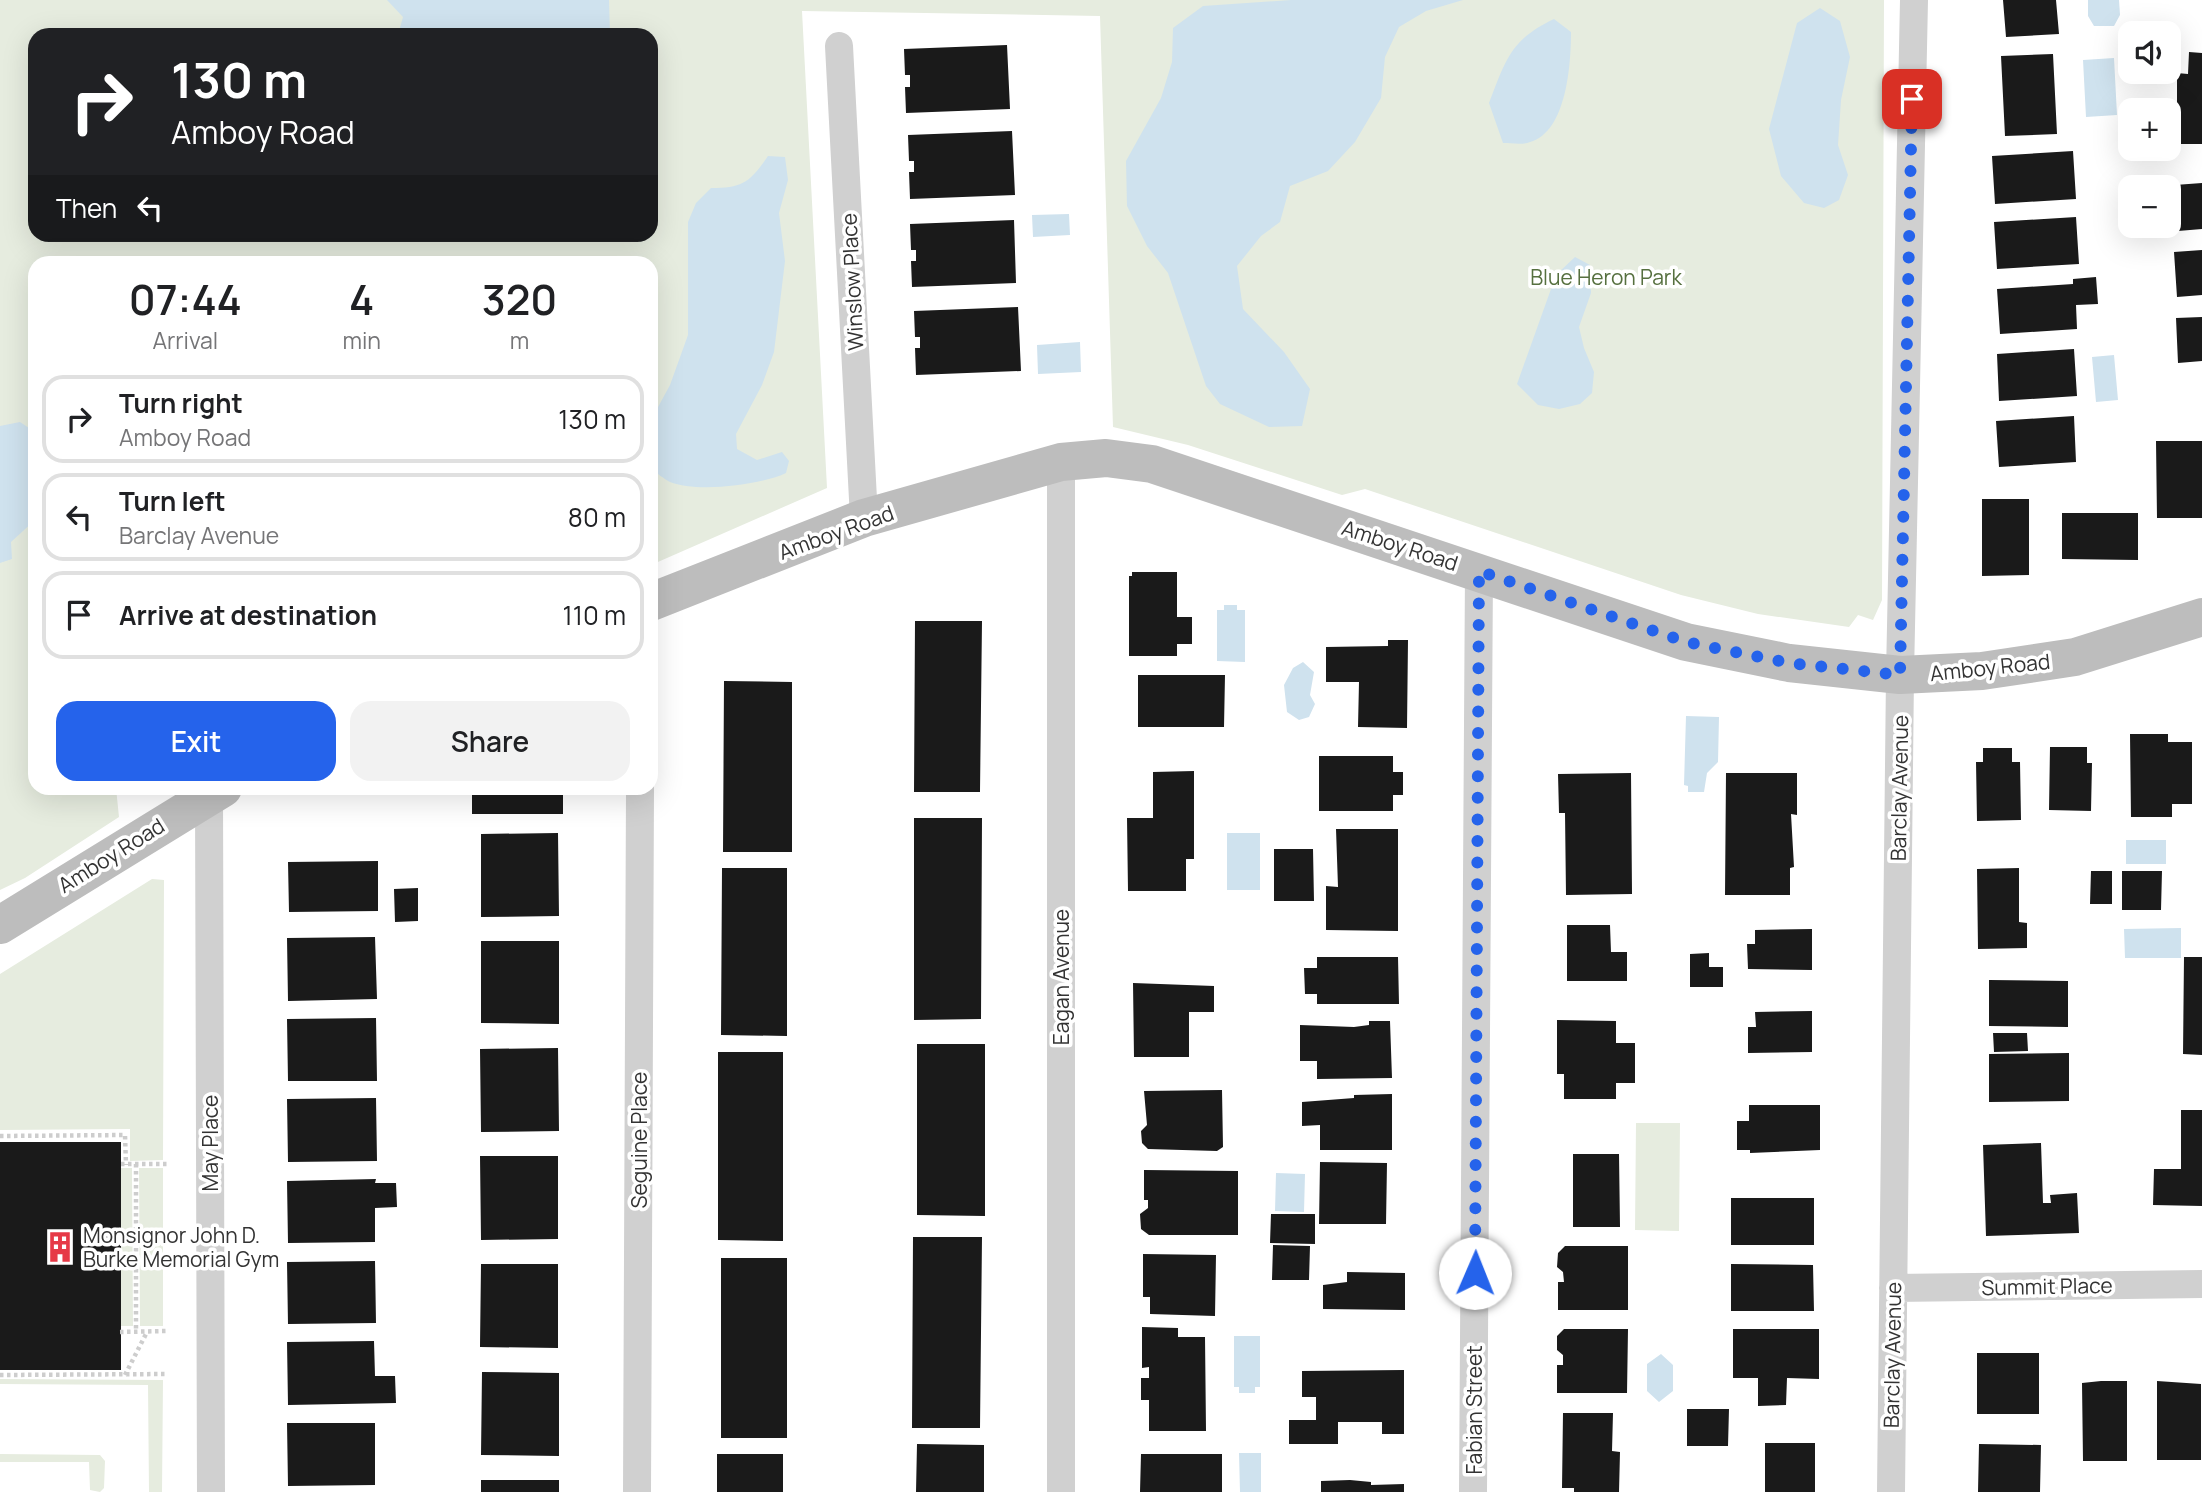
<!DOCTYPE html>
<meta charset="utf-8">
<style>
body{margin:0;font-family:Manrope,sans-serif;background:#f2f2f2;color:#202124;height:100vh;display:flex;flex-direction:column;font-size:26px;white-space:nowrap}
*{box-sizing:border-box;margin:0}
p{font-size:23px;color:#757577}
.icon{flex:none;width:38px;height:38px;fill:none;stroke:currentColor;stroke-width:2;stroke-linecap:round;stroke-linejoin:round}
.map{position:relative;flex:1;overflow:hidden}
.side{position:absolute;left:28px;top:256px;width:630px;height:539px;display:flex;flex-direction:column;background:#fff;border-radius:21px;box-shadow:0 7px 28px #0002}
.side>*{flex:none}
.top-card{position:absolute;left:28px;top:28px;width:630px;height:214px;border-radius:21px;box-shadow:0 7px 28px #0002;background:#202124;color:#fff;overflow:hidden}
.buttons{position:absolute;left:2118px;top:21px;display:grid;gap:14px}
.buttons a{display:grid;place-items:center;width:63px;height:63px;border-radius:14px;background:#fff;box-shadow:0 7px 28px #0002;font-size:35px}
.pin{position:absolute;display:grid;place-items:center;width:60px;height:60px;color:#fff;margin:-30px;border-radius:14px;box-shadow:0 4px 10px #0006}
.me{position:absolute;width:77px;margin:-38px;rotate:1deg;stroke-linejoin:round;filter:drop-shadow(0 0 5px #0008)}
.turn{display:flex;align-items:center;gap:24px;height:147px;padding:0 28px;font-size:32px}
.turn .icon{width:91px;height:91px;stroke-width:2.5}
.turn b{display:block;font-size:49px;line-height:60px}
.then{display:flex;align-items:center;height:66px;padding:0 28px;background:#0003;gap:14px;font-size:26px}
.eta{display:flex;justify-content:space-evenly;align-items:center;height:119px;text-align:center}
.eta b{font-size:42px;font-weight:600;line-height:49px}
.primary-button{display:flex;gap:14px;margin-top:auto;padding:14px 28px}
.primary-button a{flex:1;height:80px;border-radius:21px;background:#2563eb;color:#fff;font-size:28px;font-weight:600;line-height:80px;text-align:center}
.primary-button a+a{background:#f2f2f2;color:#202124}
ul{padding:0;list-style:none}
li{display:flex;align-items:center;gap:21px;height:88px;margin:0 14px 10px;padding:0 14px;border:4px solid #e0e0e0;border-radius:21px}
li div{flex:1}
li b{display:block;font-size:26px}
li em{font-style:normal}
.map>svg:first-child{display:block}
</style>
<div class="map">
<svg width="2202" height="1492" viewBox="0 0 2202 1492">
<rect width="100%" height="100%" fill="#fff"/>
<path fill="#e6ecdf" fill-rule="evenodd" d="M0,0H1884L1882,600L1873,620L1858,615L1849,627L1758,614L1681,595L1365,489L1342,495L1188,445L1113,427L1100,16L802,11L827,488L651,565V262H35V788H116L119,817L25,878L0,890ZM35,35H651V234H35Z
M152,879L164,880L163,1160L130,1161V1129L0,1130V974Z
M1636,1123H1680L1679,1231L1635,1230Z
M121,1168H132L133,1326H120Z
M139,1168H163V1326H140Z
M0,1379L163,1380L162,1492H149L148,1385L0,1384Z
M0,1454L100,1455L105,1461L104,1488L100,1492L90,1490L89,1462H0Z"/>
<path fill="#cfe2ee" d="M387,0H609L610,35H398L403,17Z
M1291,0H1463L1426,11L1399,27L1385,57L1381,98L1355,142L1328,171L1290,186L1280,222L1261,236L1237,266L1243,309L1284,352L1310,389L1302,426L1269,427L1220,404L1206,386L1168,273L1147,246L1127,206L1126,161L1161,98L1172,62L1173,28L1203,6Z
M2088,0H2119L2120,15L2114,26H2094L2088,16Z
M1820,8L1840,21L1850,57L1841,100L1838,145L1848,175L1839,200L1824,208L1804,203L1781,176L1769,129L1797,23Z
M1554,19L1571,32C1571,63 1567,132 1530,142C1523,145 1511,143 1503,143L1489,103C1506,60 1510,40 1554,19Z
M2114,58L2117,115L2086,117L2083,60Z
M768,156L785,157L788,180L779,213L785,261L774,352L762,385L736,434L737,449L757,460L782,452L789,461L786,473C761,485 697,493 670,482C664,479 657,473 651,469V420L670,385L688,335V222L696,203L711,188C743,188 750,182 768,156Z
M1069,214L1070,235L1033,237L1032,215Z
M1575,257L1590,265L1591,293L1579,327L1584,348L1594,372L1592,393L1580,404L1559,409L1538,405L1517,384L1556,275Z
M1080,342L1081,372L1038,374L1037,345Z
M2114,355L2118,400L2096,402L2092,357Z
M20,422L35,432L32,496L35,520L11,542L12,559L0,563V426Z
M1224,605H1237V610H1245V662L1217,661V610H1224Z
M1303,662L1314,672L1310,695L1315,704L1309,717L1299,720L1287,712L1284,685L1293,668Z
M1686,716L1719,717L1718,762L1707,773L1704,792H1688V786L1684,785Z
M1227,833H1260V890H1227Z
M2126,840H2166V864H2126Z
M2181,928V958H2125L2124,929Z
M1276,1173L1305,1174L1304,1212L1275,1211Z
M1234,1336H1260V1387H1255V1393H1239V1387H1234Z
M1661,1354L1673,1365V1391L1659,1402L1647,1391V1364Z
M1239,1453H1261V1492H1240Z"/>
<path fill="#1a1a1a" d="M2003,0H2056L2059,34L2006,37Z
M1007,45L1010,109L906,113L905,87H910V75H905L904,49Z
M2189,52L2202,53V144H2177V73L2188,74Z
M2053,54L2057,134L2005,136L2001,56Z
M1012,131L1015,195L910,199L909,172H914V161H909L908,135Z
M2073,151L2076,199L1995,204L1992,156Z
M2202,183V229L2178,231L2175,185Z
M2076,217L2079,264L1997,269L1994,222Z
M1014,220L1016,283L912,287L911,261H916V250H911L910,224Z
M2202,250V295L2177,297L2174,252Z
M2096,277L2098,304L2076,305L2077,329L2000,334L1997,289L2073,284V279Z
M1018,307L1021,371L916,375L915,348H920V337H915L914,311Z
M2202,317V361L2178,363L2176,318Z
M2074,349L2077,396L1999,401L1997,354Z
M2074,416L2076,462L1999,467L1996,421Z
M2156,441H2202V518H2157Z
M1982,499H2029V575L1982,576Z
M2062,513H2138V560L2062,559Z
M1132,572H1177V617H1192V644H1177V656H1129V576H1132Z
M915,621H982L980,792H914Z
M1388,640H1408L1407,728L1358,727L1359,682H1326V647L1388,646Z
M1138,675H1225L1224,727H1138Z
M724,681L792,682V852H723Z
M2130,734H2168V742H2192V804H2172V817H2131Z
M2050,747H2087V763H2092L2091,811L2049,810Z
M1983,748H2012V762H2020L2021,820L1977,821L1976,762H1983Z
M1319,756H1393V772H1403V795H1393V811H1319Z
M1194,771V859H1186V891H1128L1127,818H1153V772Z
M1631,773L1632,894L1566,895L1565,813H1559L1558,774Z
M1726,773H1797V815L1791,814L1794,867L1790,868V895H1725Z
M472,788H563V814H472Z
M914,818H982L981,1019L914,1020Z
M1336,829H1398V931L1326,930V886L1338,887Z
M558,833L559,916L481,917V834Z
M1274,849H1313L1314,901H1274Z
M378,861V911L289,912L288,862Z
M722,868H787V1036L721,1035Z
M2019,868V922L2027,923V948L1978,949L1977,869Z
M2091,871H2112V904H2090Z
M2122,871H2162L2161,910H2122Z
M418,888V921L395,922L394,889Z
M1567,925H1610L1611,952H1627V981H1567Z
M1812,929V970L1748,969L1747,944H1755V930Z
M375,937L377,999L288,1001L287,938Z
M481,941H559V1024L481,1023Z
M1709,953V967H1723V987H1690V954Z
M1317,957H1398L1399,1004H1317V994H1305L1304,968H1317Z
M2184,957H2202V1055L2183,1054Z
M1989,980L2068,981V1027L1989,1026Z
M1133,983L1214,986V1012H1189V1057H1134Z
M1812,1011V1052L1748,1053V1027H1756L1755,1012Z
M376,1018L377,1081H288L287,1019Z
M1557,1020L1616,1021V1043H1635V1083H1616V1099H1564V1074H1557Z
M1369,1021H1390L1392,1078L1317,1079V1061H1300V1025L1354,1027L1369,1025Z
M1993,1033H2027L2028,1051L1994,1052Z
M917,1044H985V1216L917,1215Z
M558,1048L559,1131L481,1132L480,1049Z
M718,1052H783V1241L718,1240Z
M2069,1053V1101L1989,1102V1054Z
M1222,1090L1223,1147L1217,1151L1148,1149L1142,1143L1141,1131L1147,1125L1144,1091Z
M1392,1094V1150H1320V1125L1302,1126V1102L1354,1098V1095Z
M376,1098L377,1161L288,1162L287,1099Z
M1749,1105H1820V1150L1750,1153V1150H1737V1121H1749Z
M2181,1110H2202V1206L2153,1205L2154,1169H2181Z
M0,1142H121V1370H0Z
M2041,1143L2043,1203H2051L2050,1195L2077,1193L2079,1233L1986,1236L1983,1145Z
M1573,1154H1619L1620,1227H1573Z
M480,1156H558V1239L481,1240Z
M1320,1162L1387,1163L1386,1224H1319Z
M1144,1170L1238,1171V1235H1149L1141,1229L1140,1214L1148,1208V1200H1144Z
M376,1179L375,1183H396L397,1207L375,1208V1242L288,1243L287,1181Z
M1731,1198H1814V1245H1731Z
M1271,1214H1315V1244L1270,1243Z
M913,1237H982L980,1428H912Z
M1273,1245L1310,1246L1309,1280H1272Z
M1565,1246H1628V1310H1558V1282H1564L1563,1272L1557,1267L1558,1253Z
M1143,1254L1216,1255L1215,1316L1150,1314V1297H1143Z
M721,1258H787V1438H721Z
M375,1261L376,1323L288,1324L287,1262Z
M481,1264H558V1348L480,1347Z
M1731,1264L1813,1265L1814,1311H1731Z
M1347,1272L1405,1273V1310L1323,1309V1285L1347,1282Z
M1142,1327L1178,1328V1337H1205L1206,1431H1149V1400H1141V1378H1149V1367L1142,1368Z
M1564,1329H1628L1627,1393H1557V1365H1563V1355L1557,1350V1336Z
M1733,1329H1819V1379L1787,1378L1786,1405L1758,1406V1378H1733Z
M374,1341L375,1376H395L396,1403L288,1405L287,1342Z
M1977,1353H2039V1414H1977Z
M1404,1370V1434H1382V1422H1338V1444H1289V1420H1316V1397H1302V1371Z
M482,1372L559,1373V1456L481,1455Z
M2101,1381H2127V1461H2083L2082,1383Z
M2157,1381L2201,1384V1460H2157Z
M1687,1409H1729L1728,1446H1687Z
M1563,1413H1613L1612,1451L1620,1452L1619,1492H1574V1488H1562Z
M287,1423H375V1485L288,1486Z
M1765,1443H1815V1492H1765Z
M917,1444L984,1445V1492H916Z
M1979,1444L2041,1445L2040,1492H1978Z
M717,1454H783V1492H717Z
M1141,1454H1222V1492H1140Z
M481,1480H559V1492H481Z
M1350,1480L1371,1482V1485L1404,1484V1492H1321V1481Z"/>
<g fill="none" stroke-linecap="round" stroke-linejoin="round">
<path stroke="#cdcdcd" stroke-width="4.5" stroke-dasharray="3.5 3.5" stroke-linecap="butt" d="M0,1136L125,1135L126,1165
M121,1164H168
M136,1164V1332
M120,1332L167,1331
M0,1375L168,1374
M125,1375L147,1332"/>
<path stroke="#d0d0d0" stroke-width="28" d="M839,46L864,518
M209,794L211,1492
M1893,1288L2202,1284
M637,1492L640,788
M1061,1492V462
M1473,1492L1479,571
M1891,1492L1900,675L1914,0"/>
<path stroke="#bdbdbd" stroke-width="38" d="M651,602L864,518L1061,462L1106,458L1152,464L1686,642L1789,663L1900,675L1982,671L2075,657L2202,617
M0,925L223,788"/>
</g>
<g fill="none" stroke-linecap="round" stroke-linejoin="round">
<path stroke="#2563eb" stroke-width="12" stroke-dasharray="0 21.6" d="M1475,1273L1479,571L1686,642L1789,663L1900,675L1912,99"/>
</g>
<defs>
<symbol id="building-bare" viewBox="-9 -9 18 18"><path d="M-4-6H4V6H1V3H-1V6H-4ZM-2.5-4.3h1.7v1.8h-1.7ZM.8-4.3h1.7v1.8H.8ZM-2.5-1h1.7V.8h-1.7ZM.8-1h1.7V.8H.8Z" fill="#e63946" stroke="#fff" stroke-width="2.5" paint-order="stroke"/></symbol>
</defs>
<g fill-rule="evenodd">
<use href="#building-bare" x="38" y="1225" width="44" height="44"/>
</g>
<g text-anchor="middle" dominant-baseline="central" stroke-width="7" stroke-linejoin="round" paint-order="stroke">
<g font-size="21" fill="#56703f" stroke="#fff">
<text x="1606" y="277">Blue Heron Park</text>
</g>
<g font-size="21" fill="#333" stroke="#fff">
<text transform="translate(852 282) rotate(-93)">Winslow Place</text>
<text transform="translate(836 532) rotate(-20)">Amboy Road</text>
<text transform="translate(1400 545) rotate(18)">Amboy Road</text>
<text transform="translate(1990 667) rotate(-6)">Amboy Road</text>
<text transform="translate(1899 788) rotate(-89)">Barclay Avenue</text>
<text transform="translate(111 855) rotate(-32)">Amboy Road</text>
<text transform="translate(1061 977) rotate(-90)">Eagan Avenue</text>
<text transform="translate(639 1140) rotate(-90)">Seguine Place</text>
<text transform="translate(210 1143) rotate(-90)">May Place</text>
<text transform="translate(2047 1286) rotate(-1)">Summit Place</text>
<text transform="translate(1892 1355) rotate(-89)">Barclay Avenue</text>
<text transform="translate(1474 1410) rotate(-90)">Fabian Street</text>
</g>
<g font-size="21" fill="#333" stroke="#fff" text-anchor="start">
<text x="83" y="1235">Monsignor John D.<tspan x="83" dy="24">Burke Memorial Gym</tspan></text>
</g>
</g>
</svg>
<div class="buttons">
<a><svg class="icon" aria-label="sound" viewBox="0 0 24 24"><path d="M4 9h4l5-4v14l-5-4H4zM17 9q2 3 0 6"/></svg></a>
<a>+</a>
<a>−</a>
</div>
<div class="pin" style="left:1912px;top:99px;background:#d93025"><svg class="icon" aria-label="arrive" viewBox="0 0 24 24"><path d="M6 21V4h12l-3 4 3 4H6"/></svg></div>
<svg class="me" style="left:1475px;top:1273px" viewBox="-20 -20 40 40"><circle r="19" fill="#fff"/><path d="M0-13L10 11 0 6-10 11z" fill="#2563eb"/></svg>
<div class="top-card">
<div class="turn"><svg class="icon" aria-label="right" viewBox="0 0 24 24"><path d="M7 20v-9h11M14 6l5 5-5 5"/></svg><div><b>130 m</b>Amboy Road</div></div>
<div class="then">Then<svg class="icon" aria-label="left" viewBox="0 0 24 24"><path d="M17 20v-9H6M10 6l-5 5 5 5"/></svg></div>
</div>
<section class="side">
<div class="eta">
<div><b>07:44</b><p>Arrival</p></div>
<div><b>4</b><p>min</p></div>
<div><b>320</b><p>m</p></div>
</div>
<ul>
<li><svg class="icon" aria-label="right" viewBox="0 0 24 24"><path d="M7 20v-9h11M14 6l5 5-5 5"/></svg><div><b>Turn right</b><p>Amboy Road</p></div><em>130 m</em></li>
<li><svg class="icon" aria-label="left" viewBox="0 0 24 24"><path d="M17 20v-9H6M10 6l-5 5 5 5"/></svg><div><b>Turn left</b><p>Barclay Avenue</p></div><em>80 m</em></li>
<li><svg class="icon" aria-label="arrive" viewBox="0 0 24 24"><path d="M6 21V4h12l-3 4 3 4H6"/></svg><div><b>Arrive at destination</b></div><em>110 m</em></li>
</ul>
<div class="primary-button"><a>Exit</a><a>Share</a></div>
</section>
</div>
